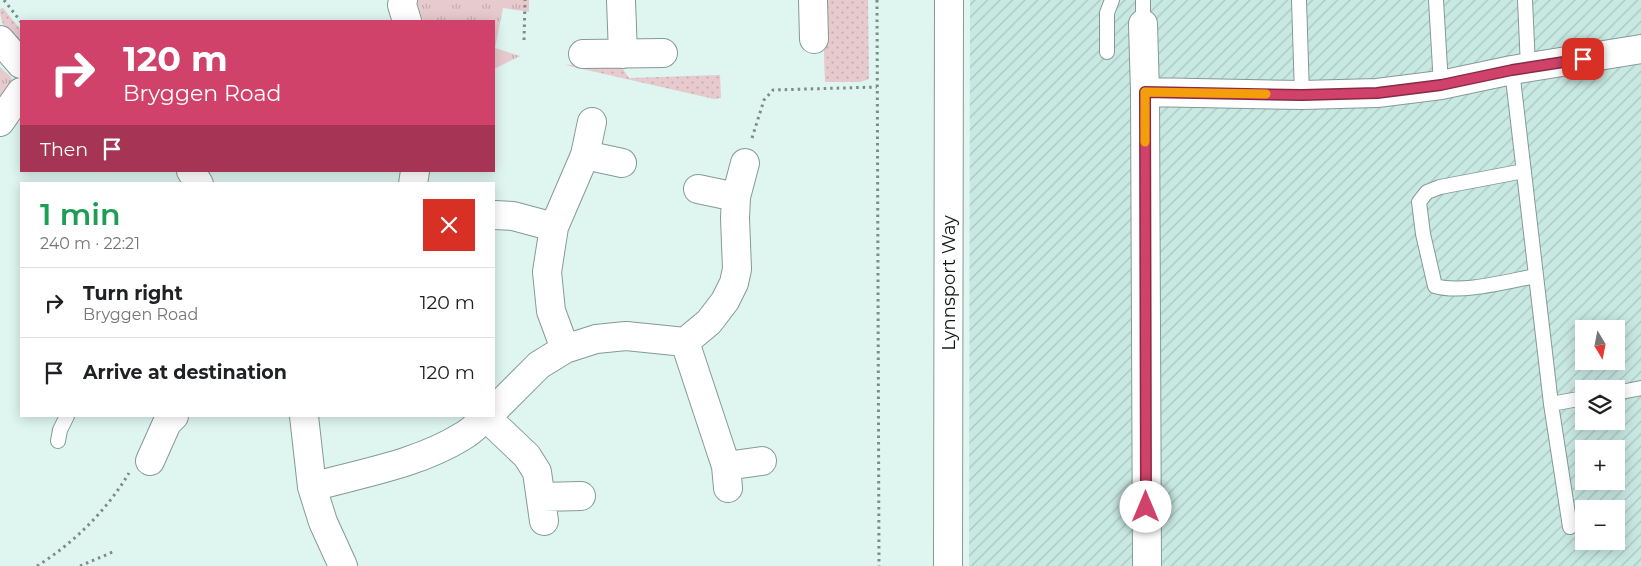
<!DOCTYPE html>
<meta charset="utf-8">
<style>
body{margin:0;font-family:Montserrat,sans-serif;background:#f6f6f6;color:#202124;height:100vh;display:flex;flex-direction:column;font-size:19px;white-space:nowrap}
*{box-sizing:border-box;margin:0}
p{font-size:16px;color:#757577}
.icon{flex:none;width:28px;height:28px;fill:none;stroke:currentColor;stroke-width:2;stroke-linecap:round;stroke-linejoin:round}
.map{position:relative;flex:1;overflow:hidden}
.sheet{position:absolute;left:20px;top:182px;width:475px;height:235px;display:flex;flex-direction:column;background:#fff;border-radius:0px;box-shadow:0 2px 12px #0003}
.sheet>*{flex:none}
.banner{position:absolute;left:20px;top:20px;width:475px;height:152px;border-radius:0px;box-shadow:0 2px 12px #0003;background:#d0426a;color:#fff;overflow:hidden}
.needle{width:32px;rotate:170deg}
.tools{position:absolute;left:1575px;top:320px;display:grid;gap:10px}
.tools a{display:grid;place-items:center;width:50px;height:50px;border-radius:0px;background:#fff;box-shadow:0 2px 12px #0003;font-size:25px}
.pin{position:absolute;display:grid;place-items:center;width:42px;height:42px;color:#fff;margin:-21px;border-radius:10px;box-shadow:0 2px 8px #0006}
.me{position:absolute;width:55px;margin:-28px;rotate:0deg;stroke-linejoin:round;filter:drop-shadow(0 0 4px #0008)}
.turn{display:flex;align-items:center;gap:18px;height:105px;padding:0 20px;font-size:22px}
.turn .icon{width:65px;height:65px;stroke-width:2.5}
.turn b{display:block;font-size:35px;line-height:42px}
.then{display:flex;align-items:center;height:48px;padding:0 20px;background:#0003;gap:10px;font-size:19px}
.round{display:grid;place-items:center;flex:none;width:52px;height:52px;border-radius:0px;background:#f6f6f6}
.head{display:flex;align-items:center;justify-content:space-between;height:85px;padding:0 20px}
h1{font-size:30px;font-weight:600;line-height:38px;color:#1e9e55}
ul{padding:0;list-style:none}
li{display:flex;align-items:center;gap:15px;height:70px;padding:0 20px;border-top:1px solid #e0e0e0}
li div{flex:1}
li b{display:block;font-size:19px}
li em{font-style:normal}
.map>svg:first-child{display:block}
</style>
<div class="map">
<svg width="1641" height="566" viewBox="0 0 1641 566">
<defs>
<pattern id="industrial-furrows" width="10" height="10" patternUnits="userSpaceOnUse" patternTransform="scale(1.25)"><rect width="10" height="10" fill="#c8e8e2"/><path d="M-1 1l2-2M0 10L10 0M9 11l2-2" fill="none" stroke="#abc6c1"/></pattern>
<pattern id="grass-dots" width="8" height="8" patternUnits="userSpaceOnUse" patternTransform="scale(1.25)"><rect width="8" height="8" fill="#e6cace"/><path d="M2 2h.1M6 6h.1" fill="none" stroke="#c4adb0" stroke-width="1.8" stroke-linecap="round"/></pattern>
<pattern id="park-tufts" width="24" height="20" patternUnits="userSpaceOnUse" patternTransform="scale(1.25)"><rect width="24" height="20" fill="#e6cace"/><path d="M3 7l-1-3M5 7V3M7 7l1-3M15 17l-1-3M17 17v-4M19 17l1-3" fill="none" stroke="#c4adb0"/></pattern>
</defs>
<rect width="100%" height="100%" fill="#def5f0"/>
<path fill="url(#industrial-furrows)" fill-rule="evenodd" d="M970,0H1641V566H969ZM1584,329H1616V361H1584ZM1584,389H1616V421H1584ZM1584,449H1616V481H1584ZM1584,509H1616V541H1584Z"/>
<path fill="url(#grass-dots)" d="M822,0H868L869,79L860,82H825Z
M3,8L21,30V50C11,38 0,26 0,9Z
M618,62L629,78L720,75L721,98L714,99L565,65Z"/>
<path fill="url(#park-tufts)" d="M416,0H529V12L503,8L495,48L520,56L494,69V21H423Z
M0,67L11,77L13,84L0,101Z"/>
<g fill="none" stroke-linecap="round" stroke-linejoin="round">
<defs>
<path id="service" d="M1143,0V24
M1299,0L1302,95
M1436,0L1441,85
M1525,0L1528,67
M1107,52V13L1112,0
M1512,70L1551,404L1570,527
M1524,171L1440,187L1427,192L1419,202L1423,234L1435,286C1462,294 1508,281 1536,276
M1616,393L1641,388
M1551,404L1584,398
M58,441L60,430L67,416"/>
<path id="minor" d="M403,0L402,5L407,21
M621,0L623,54
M813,0L814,39
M1143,24L1145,92L1147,566
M0,40L21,64
M583,54L663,53
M1145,92L1302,95L1377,93L1441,85L1512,70L1641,49
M0,122L21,92
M585,155L622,163
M191,171L199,184
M413,184L415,171
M698,189L736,197
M494,215L513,216L554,227
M685,342L726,466
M565,349L551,311L547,272L554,227L585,155L592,122
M494,410L539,365L565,349L596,339L626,336L685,342L709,322L725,301L734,283L737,269L735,218L736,197L745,163
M304,416L312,487L323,522L343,566
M486,417L527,456L537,472L544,521
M150,461L167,423L174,416
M312,487C362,473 418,464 463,436C472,431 479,423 487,416
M728,488L726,466L762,461
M541,497L581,496
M948,566L949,0"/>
</defs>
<use href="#service" stroke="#859a96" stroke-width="16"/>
<use href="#minor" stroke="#859a96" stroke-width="30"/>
<path stroke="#7c8c89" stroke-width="3" stroke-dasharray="2.5 4" stroke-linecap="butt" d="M4,0L21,22
M877,0L879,566
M524,40L525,0
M752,138L764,100L773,90L877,87
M37,566C74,543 107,510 129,473
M80,566L115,551"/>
<use href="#service" stroke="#fff" stroke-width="14"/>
<use href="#minor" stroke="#fff" stroke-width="28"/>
</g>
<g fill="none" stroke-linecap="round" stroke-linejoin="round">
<defs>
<path id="route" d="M1146,507L1145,92L1302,95L1377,93L1441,85L1512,70L1583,59"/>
</defs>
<use href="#route" stroke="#872b45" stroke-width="12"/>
<use href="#route" stroke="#d0426a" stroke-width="9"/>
<path stroke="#f59e0b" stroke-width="9" d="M1145,142V92L1266,94"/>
</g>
<g text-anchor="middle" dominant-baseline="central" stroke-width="5" stroke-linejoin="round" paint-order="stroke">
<g font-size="18" fill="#0e1614" stroke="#fff">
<text transform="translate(949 283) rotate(-90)">Lynnsport Way</text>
</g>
</g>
</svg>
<div class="tools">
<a><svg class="needle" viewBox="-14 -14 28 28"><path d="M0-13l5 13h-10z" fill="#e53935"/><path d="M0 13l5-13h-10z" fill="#757577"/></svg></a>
<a><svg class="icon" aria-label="layers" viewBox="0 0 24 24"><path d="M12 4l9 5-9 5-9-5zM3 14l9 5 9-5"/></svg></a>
<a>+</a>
<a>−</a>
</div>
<div class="pin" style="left:1583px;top:59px;background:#d93025"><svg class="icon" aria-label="arrive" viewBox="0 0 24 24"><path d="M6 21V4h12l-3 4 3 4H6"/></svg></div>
<svg class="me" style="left:1146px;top:507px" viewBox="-20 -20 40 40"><circle r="19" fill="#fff"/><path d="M0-13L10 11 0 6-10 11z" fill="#d0426a"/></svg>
<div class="banner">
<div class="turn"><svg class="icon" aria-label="right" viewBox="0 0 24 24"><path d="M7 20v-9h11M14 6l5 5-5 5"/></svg><div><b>120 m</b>Bryggen Road</div></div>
<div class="then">Then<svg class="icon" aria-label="arrive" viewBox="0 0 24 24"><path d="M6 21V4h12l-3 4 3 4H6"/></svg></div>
</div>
<section class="sheet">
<div class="head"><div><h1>1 min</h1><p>240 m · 22:21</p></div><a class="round" style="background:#d93025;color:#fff"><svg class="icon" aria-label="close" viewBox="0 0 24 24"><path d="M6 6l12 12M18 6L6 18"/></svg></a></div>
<ul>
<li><svg class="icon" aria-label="right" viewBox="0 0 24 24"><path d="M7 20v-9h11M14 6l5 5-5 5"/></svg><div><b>Turn right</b><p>Bryggen Road</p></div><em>120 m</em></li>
<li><svg class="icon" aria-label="arrive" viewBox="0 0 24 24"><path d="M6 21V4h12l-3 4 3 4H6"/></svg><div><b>Arrive at destination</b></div><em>120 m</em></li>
</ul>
</section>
</div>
